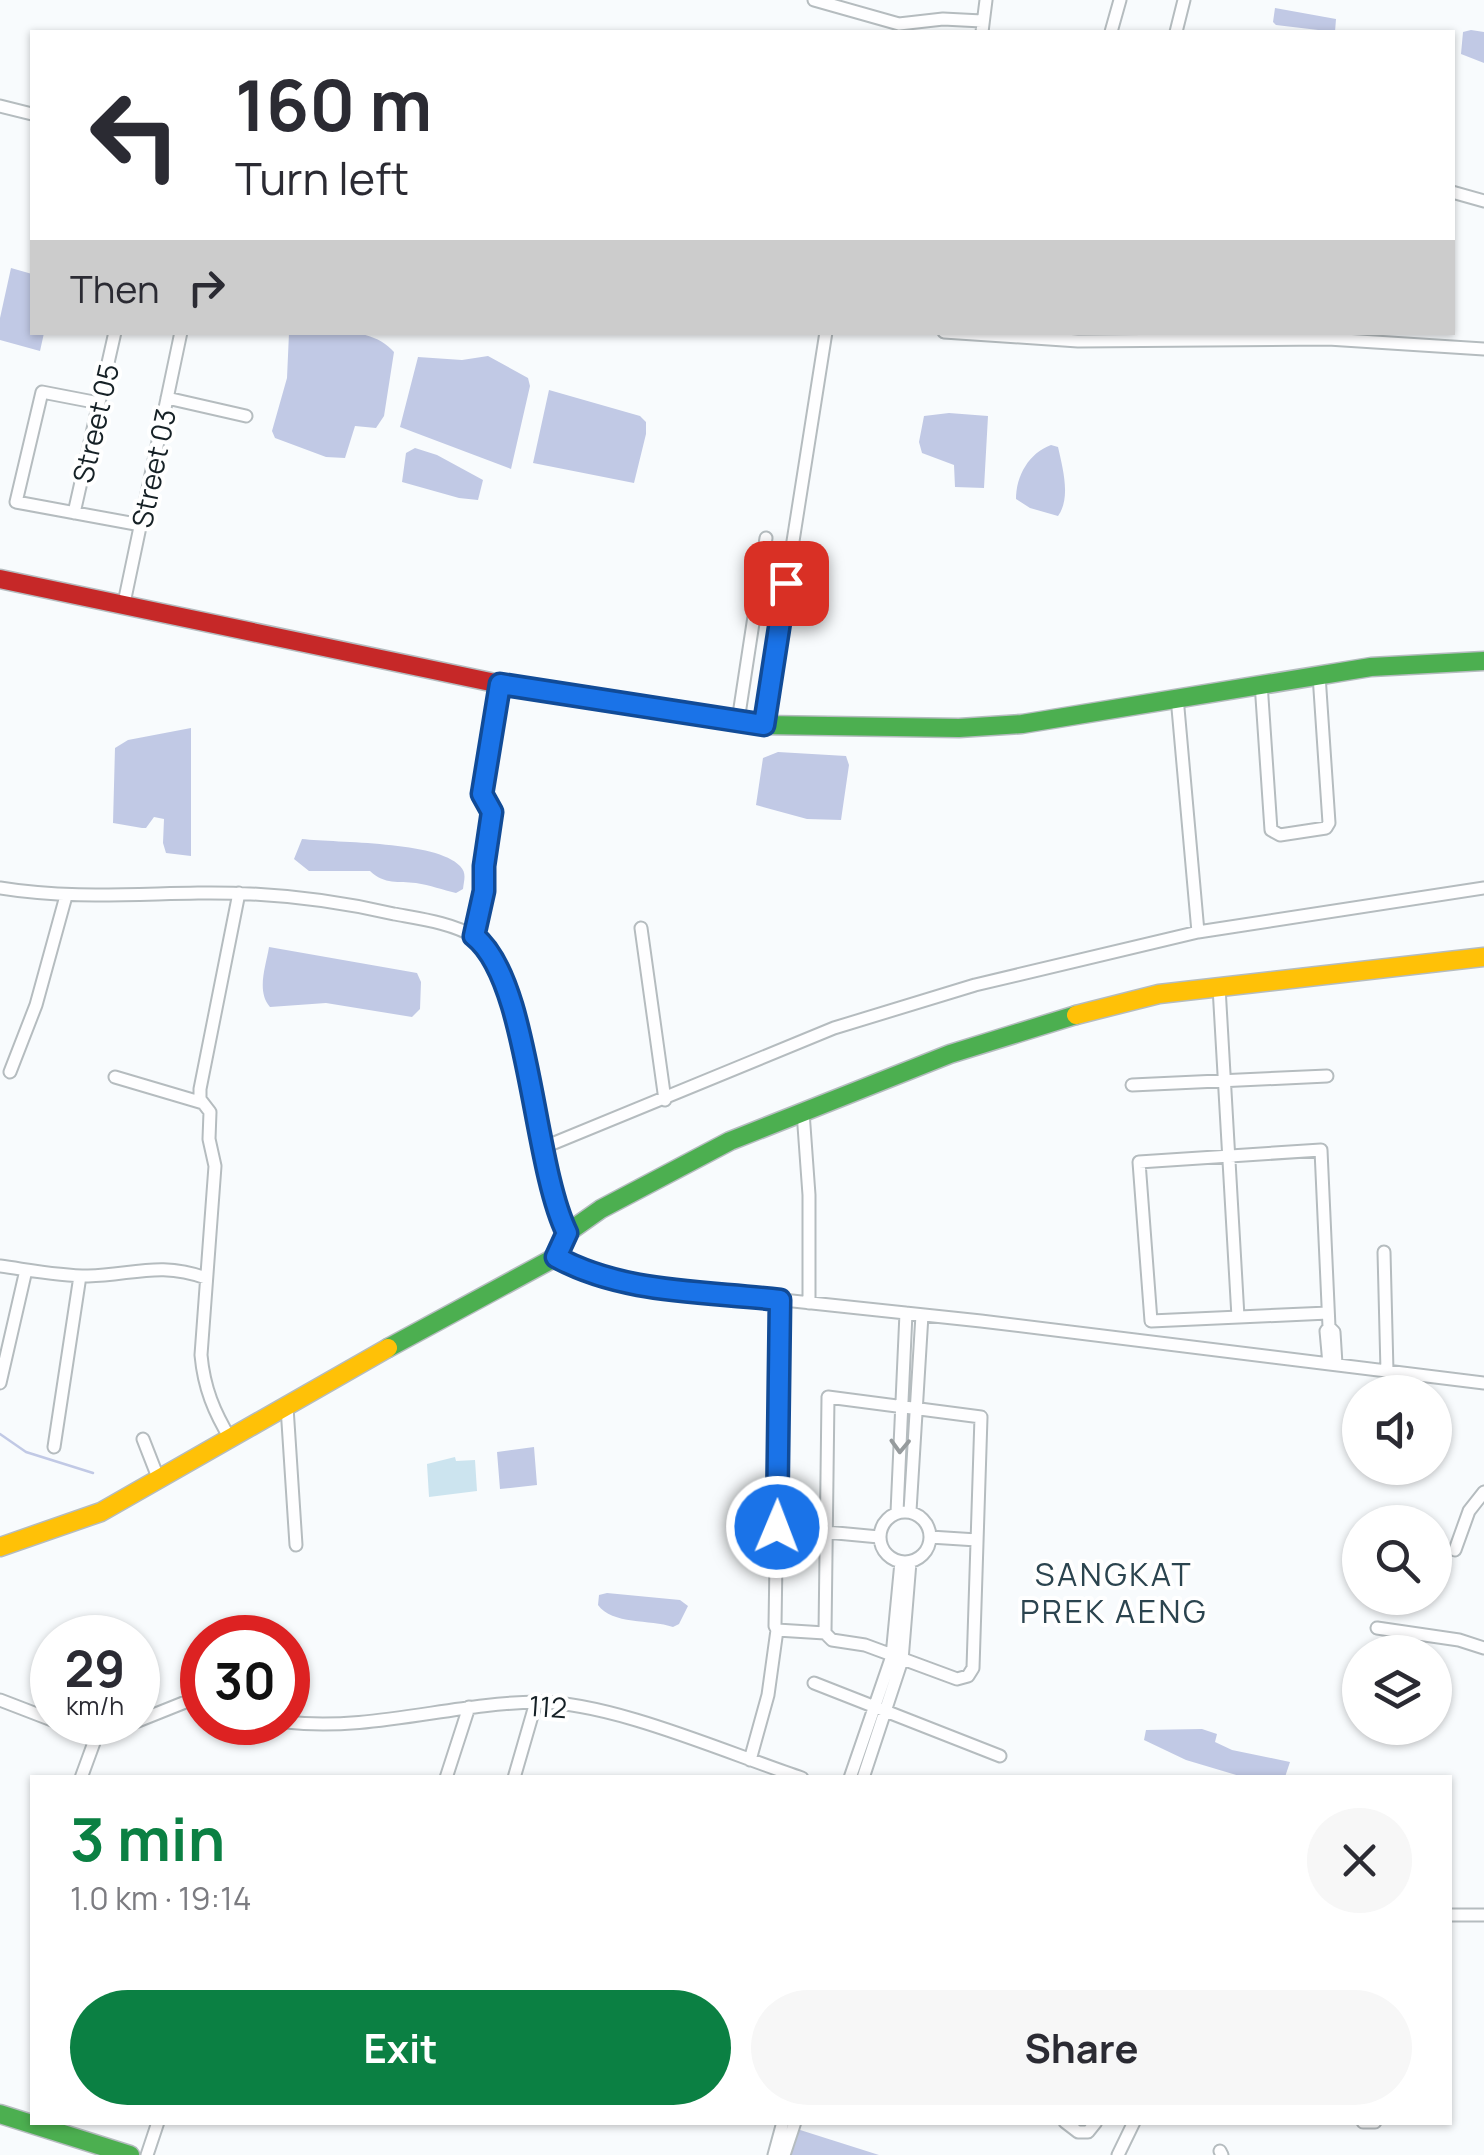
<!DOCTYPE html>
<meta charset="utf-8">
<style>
body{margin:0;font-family:Manrope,sans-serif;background:#f7f7f7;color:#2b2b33;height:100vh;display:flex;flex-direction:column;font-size:38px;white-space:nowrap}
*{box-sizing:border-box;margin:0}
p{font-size:32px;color:#7c7c81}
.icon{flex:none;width:55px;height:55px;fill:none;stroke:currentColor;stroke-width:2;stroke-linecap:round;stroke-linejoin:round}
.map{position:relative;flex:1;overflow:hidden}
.details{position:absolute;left:30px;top:1775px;width:1422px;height:350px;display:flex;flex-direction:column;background:#fff;border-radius:0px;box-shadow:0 2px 8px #0004}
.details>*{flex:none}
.guide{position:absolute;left:30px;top:30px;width:1425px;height:305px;border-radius:0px;box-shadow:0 2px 8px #0004;background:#fff;color:#2b2b33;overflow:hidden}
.controls{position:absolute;left:1342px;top:1375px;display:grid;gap:20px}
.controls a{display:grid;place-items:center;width:110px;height:110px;border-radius:50%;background:#fff;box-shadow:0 2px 8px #0004;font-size:50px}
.speed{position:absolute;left:30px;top:1615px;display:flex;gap:20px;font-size:50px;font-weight:700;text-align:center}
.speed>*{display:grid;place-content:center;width:130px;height:130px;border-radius:50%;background:#fff;box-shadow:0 2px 8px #0004;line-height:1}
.speed small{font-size:25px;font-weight:400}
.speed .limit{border:15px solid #d22;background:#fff;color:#111}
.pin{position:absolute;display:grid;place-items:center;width:85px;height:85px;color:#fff;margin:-42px;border-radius:20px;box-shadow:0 5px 15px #0006}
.me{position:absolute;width:110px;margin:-55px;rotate:1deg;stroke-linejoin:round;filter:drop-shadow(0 0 8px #0008)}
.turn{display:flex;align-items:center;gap:35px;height:210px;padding:0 40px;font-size:45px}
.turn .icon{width:130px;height:130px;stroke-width:2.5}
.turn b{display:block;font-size:70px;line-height:85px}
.then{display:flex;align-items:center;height:95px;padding:0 40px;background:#0003;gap:20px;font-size:38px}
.round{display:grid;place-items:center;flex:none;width:105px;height:105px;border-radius:52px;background:#f7f7f7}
.headline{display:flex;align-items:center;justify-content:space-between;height:170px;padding:0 40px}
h1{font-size:60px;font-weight:700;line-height:75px;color:#0b8043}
.primary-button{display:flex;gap:20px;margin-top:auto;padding:20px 40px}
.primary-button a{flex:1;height:115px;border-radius:60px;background:#0b8043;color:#fff;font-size:40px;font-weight:700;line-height:115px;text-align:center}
.primary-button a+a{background:#f7f7f7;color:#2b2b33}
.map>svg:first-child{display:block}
</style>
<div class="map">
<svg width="1484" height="2155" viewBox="0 0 1484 2155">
<rect width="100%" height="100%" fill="#f8fbfd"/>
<path fill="#cce4ef" d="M455,1457L456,1461L475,1460L477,1491L429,1497L427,1464Z"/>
<path fill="#c1c9e5" d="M1275,8L1336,19L1335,32L1276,25L1273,22Z
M1471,30L1484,32V63L1461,54L1463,32Z
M11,268L32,274V332L44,333L40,351L0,340V318Z
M289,333C322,332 370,324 394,352L384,416L376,428L355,426L345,458L326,457L275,438L272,431L287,378Z
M488,356L528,378L530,386L511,469L400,427L418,357L462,360Z
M549,390L640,416L646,422V434L634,483L533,463Z
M949,413L988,416L984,488L955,487L954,465L922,453L919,442L924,416Z
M1051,445L1058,447C1063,469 1071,498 1058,516L1030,508L1016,499C1016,476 1029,453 1051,445Z
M415,448L437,455L483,480L478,500L459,498L402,482L406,453Z
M191,728V856L166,853L163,843L164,819L154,817L146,828H142L113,823L115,748L128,740Z
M778,752L846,756L849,765L841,820L807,819L756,805L763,758Z
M302,839C338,843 437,841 460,866C467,873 464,880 463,889L456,893C443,890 430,885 416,883C398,881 385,885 370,871H309L294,859Z
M269,947L417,973L421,982L420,1009L412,1017L326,1003L270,1007C256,991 266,966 269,947Z
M534,1447L537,1485L500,1489L497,1452Z
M607,1593L680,1600L688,1606L679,1624L673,1627C650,1619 612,1625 598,1605L599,1595Z
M1202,1729L1217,1734L1215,1742L1232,1750L1290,1762L1285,1777H1243L1186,1760L1144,1740L1146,1730Z
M797,2129L879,2155H790Z"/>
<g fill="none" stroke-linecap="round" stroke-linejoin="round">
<path stroke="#c1c9e5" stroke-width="2.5" d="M0,1434L26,1452L93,1473"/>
<defs>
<path id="street" d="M814,0L899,24L943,19L982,21
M982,32L986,0
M1111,32L1120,0
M1176,32L1184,0
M0,106L32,114
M1452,192L1484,201
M944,332L1078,341L1328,339L1484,349
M167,398L246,416
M99,403L42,392L16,502L141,525
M74,513L115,332
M124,603L181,332
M1261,683L1271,830L1280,835L1326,828L1329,823L1319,675
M1177,697L1198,932
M738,721L766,538
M764,725L826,332
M0,888C66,899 131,894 198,893C264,892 330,899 394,914C421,919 452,923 475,937C490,946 497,965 504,981L552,1197L567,1233
M641,928L665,1100
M473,936L484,891V866L492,813L481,794L500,684
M1219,987L1238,1317
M10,1072L36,1005L66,896
M115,1077L203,1103
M1132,1085L1327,1076
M803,1112L809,1195V1303
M542,1148L834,1028L975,985L1198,932L1484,888
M1384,1252L1387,1371
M556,1257L583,1271L614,1282L981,1321L1484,1383
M0,1266C29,1270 59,1276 88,1276C132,1275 160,1261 206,1278
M780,1300L775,1626L777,1630L825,1633L832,1640L865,1645L957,1679L968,1676L973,1668L981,1417L828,1397L825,1633
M1328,1313L1151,1321L1139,1162L1321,1150L1329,1327
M1329,1364L1326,1331L1329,1327L1334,1332L1336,1364
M0,1383L26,1270
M287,1407L296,1545
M143,1439L159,1480
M231,1440C214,1412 204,1388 201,1355L215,1166L209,1139L210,1112L200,1099V1089L239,893
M54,1447L80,1276
M910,1511L922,1315
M880 1537a25 25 0 1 1 50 0a25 25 0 1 1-50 0Z
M897,1512L906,1313
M826,1532L879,1537
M930,1537L977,1540
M1455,1550L1469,1511L1484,1492
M1377,1628L1459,1640L1484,1648
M214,1638L216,1632
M814,1683L1000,1756
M0,1700L52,1720
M188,1701L202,1665
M138,1721L188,1701L202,1705
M59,1722L96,1737L135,1722
M286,1722C370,1732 453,1703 537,1702C613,1702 727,1753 802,1778
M750,1760L768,1695L777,1630
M81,1778L96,1737
M446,1778L469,1707
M514,1778L536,1702
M850,1778L892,1656L901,1562
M863,1778L902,1660L910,1562
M1450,1915H1484
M1065,2122L1078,2132H1088L1096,2122
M1363,2122H1375
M1220,2151L1222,2155
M147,2155L158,2122
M774,2155L783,2122
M784,2155L795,2122
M1118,2155L1134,2122"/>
<path id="fast" d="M697,715L764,725L959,728L1022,724L1371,667L1484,661
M388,1348L556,1257L567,1233L601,1209L730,1141L950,1054L1076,1015
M0,2114L130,2155"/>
<path id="slow" d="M1076,1015L1159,994L1484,957
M0,1547L101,1512L388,1348"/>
<path id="jam" d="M0,579L500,684L697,715"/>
</defs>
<use href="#street" stroke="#b5bcbf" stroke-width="15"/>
<use href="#fast" stroke="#b5bcbf" stroke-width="21"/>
<use href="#slow" stroke="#b5bcbf" stroke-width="21"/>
<use href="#jam" stroke="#b5bcbf" stroke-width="21"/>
<use href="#street" stroke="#fefeff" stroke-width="11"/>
<use href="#fast" stroke="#4caf50" stroke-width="18"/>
<use href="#slow" stroke="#ffc107" stroke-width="18"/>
<use href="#jam" stroke="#c62828" stroke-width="18"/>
</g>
<defs><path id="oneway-chevron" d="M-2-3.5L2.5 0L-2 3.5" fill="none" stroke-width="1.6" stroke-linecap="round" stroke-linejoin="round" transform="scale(2.5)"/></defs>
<use stroke="#969b9d" href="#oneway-chevron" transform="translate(900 1446) rotate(92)"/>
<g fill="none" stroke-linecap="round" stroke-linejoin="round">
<defs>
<path id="route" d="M777,1527L780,1300C705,1291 623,1294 556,1257L567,1233C532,1161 530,980 474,936L484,891V866L492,812L482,794L500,684L764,725L786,583"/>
</defs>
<use href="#route" stroke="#114b97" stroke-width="25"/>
<use href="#route" stroke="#1a73e8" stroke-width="18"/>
</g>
<g text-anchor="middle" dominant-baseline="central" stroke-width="8" stroke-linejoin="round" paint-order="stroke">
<g font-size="28" fill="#162126" stroke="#fff">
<text transform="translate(95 423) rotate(-77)">Street 05</text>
<text transform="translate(153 468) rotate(-78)">Street 03</text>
<text transform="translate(548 1706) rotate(4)">112</text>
</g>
<g font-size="32" letter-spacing="2.5" fill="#2b444f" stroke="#fff">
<text x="1114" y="1574">SANGKAT<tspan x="1114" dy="37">PREK AENG</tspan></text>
</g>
</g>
</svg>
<div class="controls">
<a><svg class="icon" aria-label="sound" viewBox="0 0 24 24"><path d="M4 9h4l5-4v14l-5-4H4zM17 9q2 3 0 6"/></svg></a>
<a><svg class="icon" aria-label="search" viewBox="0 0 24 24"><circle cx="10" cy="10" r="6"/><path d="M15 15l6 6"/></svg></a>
<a><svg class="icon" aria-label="layers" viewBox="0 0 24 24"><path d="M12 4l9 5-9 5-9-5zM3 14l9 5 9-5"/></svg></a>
</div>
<div class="speed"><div>29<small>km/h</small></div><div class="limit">30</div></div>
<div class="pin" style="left:786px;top:583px;background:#d93025"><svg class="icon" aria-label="arrive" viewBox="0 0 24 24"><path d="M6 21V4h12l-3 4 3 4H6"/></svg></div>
<svg class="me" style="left:777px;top:1527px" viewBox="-20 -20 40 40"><circle r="17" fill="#1a73e8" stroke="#fff" stroke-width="3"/><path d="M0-11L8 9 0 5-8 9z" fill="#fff"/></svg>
<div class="guide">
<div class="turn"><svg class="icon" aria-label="left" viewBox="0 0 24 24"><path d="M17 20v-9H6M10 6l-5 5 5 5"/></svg><div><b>160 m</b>Turn left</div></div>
<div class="then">Then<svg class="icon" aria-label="right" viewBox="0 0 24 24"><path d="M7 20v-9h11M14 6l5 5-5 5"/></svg></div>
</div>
<section class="details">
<div class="headline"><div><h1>3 min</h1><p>1.0 km · 19:14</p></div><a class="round"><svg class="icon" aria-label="close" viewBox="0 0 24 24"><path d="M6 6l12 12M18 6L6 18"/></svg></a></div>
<div class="primary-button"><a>Exit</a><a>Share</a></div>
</section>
</div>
